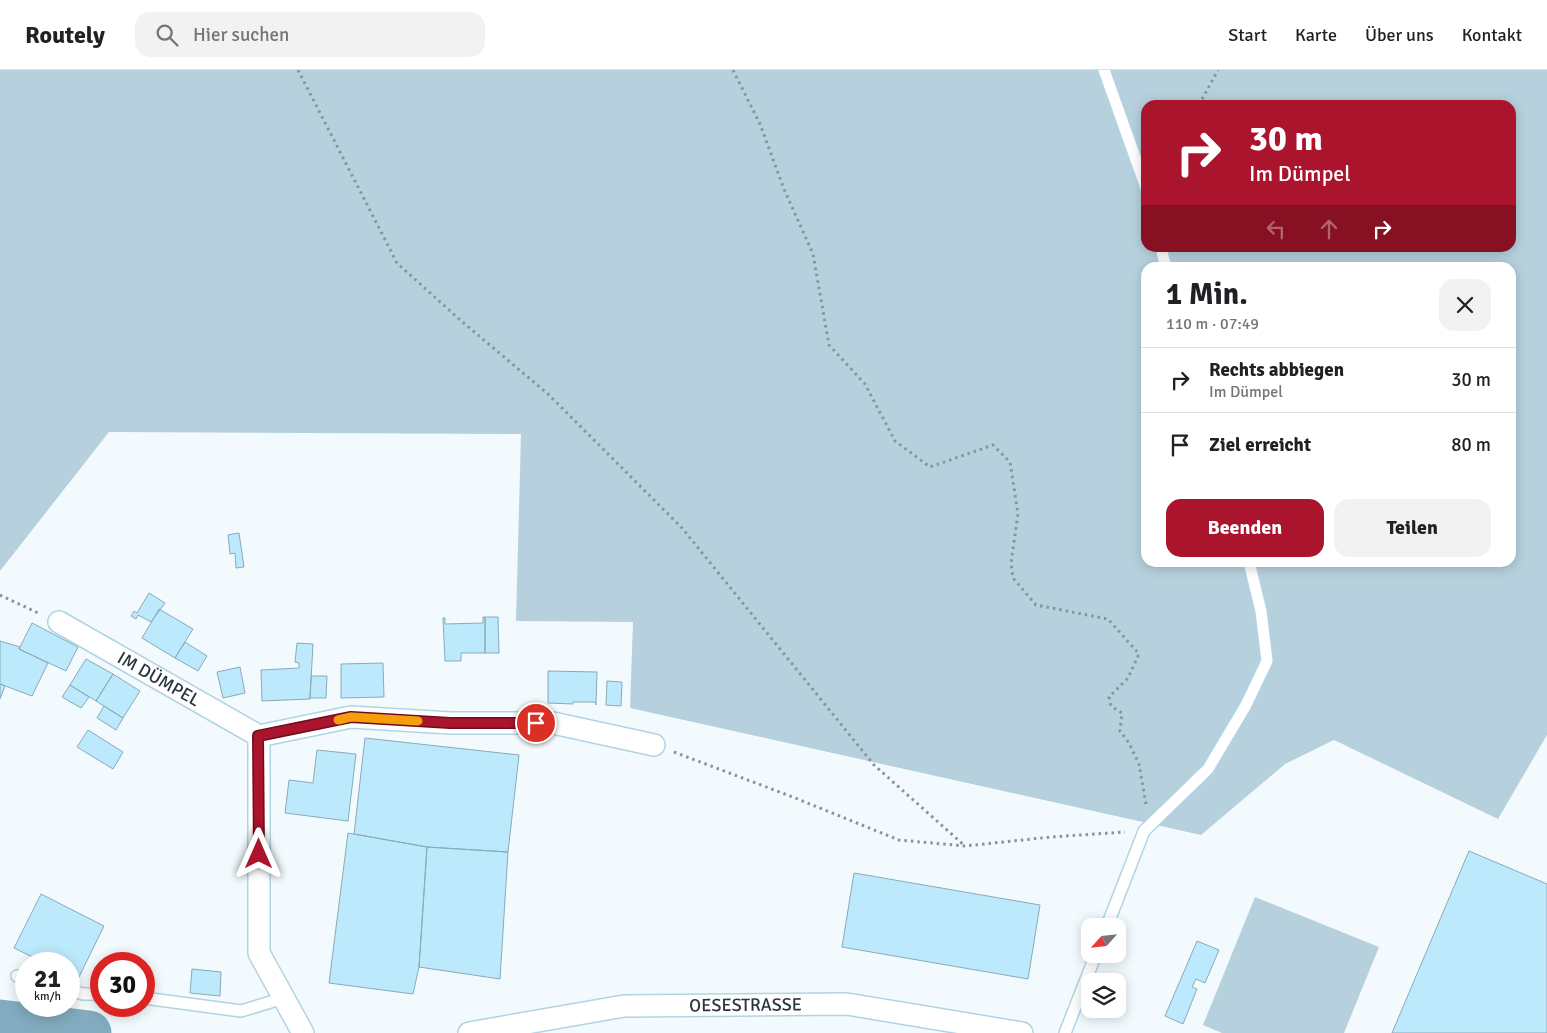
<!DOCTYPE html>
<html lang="de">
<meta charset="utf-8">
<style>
body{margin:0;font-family:Signika,sans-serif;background:#f2f2f2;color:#202124;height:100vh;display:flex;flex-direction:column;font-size:19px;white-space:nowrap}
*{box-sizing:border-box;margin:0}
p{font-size:16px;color:#757577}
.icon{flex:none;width:28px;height:28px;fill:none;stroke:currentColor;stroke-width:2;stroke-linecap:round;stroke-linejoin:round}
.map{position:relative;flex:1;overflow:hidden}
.side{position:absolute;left:1141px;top:192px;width:375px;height:305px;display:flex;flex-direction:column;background:#fff;border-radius:15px;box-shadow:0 2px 12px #0003}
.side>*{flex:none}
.hud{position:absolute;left:1141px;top:30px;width:375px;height:152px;border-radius:15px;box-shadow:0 2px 12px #0003;background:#aa142c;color:#fff;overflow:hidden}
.needle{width:32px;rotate:243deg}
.buttons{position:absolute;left:1081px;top:848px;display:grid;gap:10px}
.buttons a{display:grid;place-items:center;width:45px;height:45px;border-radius:10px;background:#fff;box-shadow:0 2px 12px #0003;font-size:25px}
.speed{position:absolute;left:15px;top:882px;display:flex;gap:10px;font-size:25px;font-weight:700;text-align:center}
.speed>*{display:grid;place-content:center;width:65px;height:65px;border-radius:50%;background:#fff;box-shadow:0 2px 12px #0003;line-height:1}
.speed small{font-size:12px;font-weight:400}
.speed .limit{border:8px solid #d22;background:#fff;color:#111}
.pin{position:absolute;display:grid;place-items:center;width:42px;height:42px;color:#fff;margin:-21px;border:2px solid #fff;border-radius:50%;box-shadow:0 1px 5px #0007}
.me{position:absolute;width:55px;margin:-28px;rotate:0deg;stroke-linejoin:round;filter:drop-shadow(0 0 4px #0008)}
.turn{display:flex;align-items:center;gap:18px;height:105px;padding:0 25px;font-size:22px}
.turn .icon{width:65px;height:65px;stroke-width:2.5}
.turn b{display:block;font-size:35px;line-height:42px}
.lanes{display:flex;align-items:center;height:48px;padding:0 25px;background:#0003;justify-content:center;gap:25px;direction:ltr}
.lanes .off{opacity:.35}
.round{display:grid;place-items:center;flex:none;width:52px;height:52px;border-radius:15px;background:#f2f2f2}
.head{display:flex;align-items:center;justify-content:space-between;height:85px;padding:0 25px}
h1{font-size:30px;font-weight:700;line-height:38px}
.button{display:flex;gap:10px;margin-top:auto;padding:10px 25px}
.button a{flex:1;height:58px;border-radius:15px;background:#aa142c;color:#fff;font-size:20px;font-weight:700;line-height:58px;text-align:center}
.button a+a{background:#f2f2f2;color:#202124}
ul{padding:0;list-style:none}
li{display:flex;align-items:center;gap:15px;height:65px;padding:0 25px;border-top:1px solid #e0e0e0}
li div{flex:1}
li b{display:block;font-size:19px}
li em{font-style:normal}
header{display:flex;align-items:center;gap:30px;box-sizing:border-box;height:70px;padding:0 25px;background:#fff;border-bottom:1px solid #e0e0e0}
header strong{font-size:24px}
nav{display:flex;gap:28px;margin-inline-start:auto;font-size:18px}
.search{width:350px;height:45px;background:#f2f2f2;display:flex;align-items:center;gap:12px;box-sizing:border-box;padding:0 18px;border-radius:15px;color:#757577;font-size:19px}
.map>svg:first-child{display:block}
</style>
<header>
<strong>Routely</strong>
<div class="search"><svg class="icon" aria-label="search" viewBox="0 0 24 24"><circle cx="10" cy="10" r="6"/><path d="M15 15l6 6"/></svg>Hier suchen</div>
<nav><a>Start</a><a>Karte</a><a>Über uns</a><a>Kontakt</a></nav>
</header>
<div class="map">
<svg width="1547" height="963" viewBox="0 0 1547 963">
<rect width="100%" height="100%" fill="#f3fafd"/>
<path fill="#b6d1dd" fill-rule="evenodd" d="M0,0H1547V665L1498,749L1334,670L1285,694L1201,765L630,638L633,552L516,551L521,364L109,362L0,501ZM1146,35H1511V178H1146ZM1146,198H1511V492H1146Z
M1255,827L1379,877L1344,963H1222L1203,955Z"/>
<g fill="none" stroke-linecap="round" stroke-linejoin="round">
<path stroke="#82abbf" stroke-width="45" d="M0,952L89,963"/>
</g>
<path fill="#bde9fd" stroke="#89aaba" d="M239,463L244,497L236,498L235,483L230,484L228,465Z
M149,523L165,533L151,552L138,545L136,549L131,546L134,541L137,543Z
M159,539L193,559L175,588L142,568Z
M483,547H485V583H461V591H445L443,548H445V554L483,553Z
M485,547H498L499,583H485Z
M32,553L78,577L66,601L19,579Z
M0,571L20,577L19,579L48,593L32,626L0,614Z
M185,572L207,586L198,601L175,588Z
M297,573L313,574L310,629L262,631L261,600L299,598V593L295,592Z
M86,589L113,604L96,631L70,615Z
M383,593L384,627L341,628V594Z
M240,597L245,623L223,628L217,602Z
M548,601L597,602L596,635L595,632H573V634L548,633Z
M113,604L140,621L123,648L96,631Z
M311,606H327L326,628H310Z
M607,611L622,612L621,636L606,635Z
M0,614L5,616L0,629Z
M70,615L89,627L81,638L62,627Z
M104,636L123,648L116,660L97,648Z
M88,660L123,682L113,699L77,677Z
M365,668L519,685L508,782L427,777L354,764Z
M317,680L356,684L348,751L285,743L289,710L313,713Z
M348,763L427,777L419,897L413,924L329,913Z
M427,777L508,782L500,909L419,897Z
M1469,781L1547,814V963H1392Z
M854,803L1040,835L1028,909L842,877Z
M41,824L104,856L78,909L69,904V894H47L14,878Z
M1197,871L1219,880L1205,913L1196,909L1192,917L1197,919L1183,954L1165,946Z
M192,899L221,902L220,926L190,923Z"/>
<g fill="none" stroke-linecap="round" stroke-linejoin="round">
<defs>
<path id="service" d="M1104,0L1146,118
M1161,178L1166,198
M1107,856L1144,761L1208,699L1246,635L1267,591L1261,541L1249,492
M17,906L26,909
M69,920L83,924H101
M144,928L241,941L284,928
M1065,963L1096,884"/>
<g id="minor">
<path id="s1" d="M59,552L259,666L351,647L450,653H553L654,675"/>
<path d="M259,666V883L303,963"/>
<path id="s2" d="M469,963L624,936L847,934L1022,963"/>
</g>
</defs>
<use href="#service" stroke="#b1d4e4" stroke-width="14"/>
<use href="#minor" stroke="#b1d4e4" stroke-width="24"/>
<path stroke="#899499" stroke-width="3" stroke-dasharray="2.5 4" stroke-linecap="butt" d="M298,0L397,193L459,249L548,324L682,458L874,695L965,776
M733,0L760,54L784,119L813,184L829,275L865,314L895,371L930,397L993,375L1010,392L1018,444L1011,493L1013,508L1036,535L1108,549L1139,584L1128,608L1109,627L1111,636L1122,643L1120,661L1129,673L1139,694L1146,734
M1199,35L1218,0
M0,525L38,543
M674,682L790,726L899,770L965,776L1051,767L1125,762"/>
<use href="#service" stroke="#fff" stroke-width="11"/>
<use href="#minor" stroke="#fff" stroke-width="21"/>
</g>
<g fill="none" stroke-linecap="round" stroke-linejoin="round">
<defs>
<path id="route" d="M259,784L258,666L351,647L450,653H536"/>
</defs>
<use href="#route" stroke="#6e0d1d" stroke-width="12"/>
<use href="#route" stroke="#aa142c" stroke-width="9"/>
<path stroke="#f59e0b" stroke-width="9" d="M338,650L351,647L418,651"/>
</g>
<g text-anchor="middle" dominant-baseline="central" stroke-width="4" stroke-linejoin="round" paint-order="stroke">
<g font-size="18" fill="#27353c" stroke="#fff">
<text stroke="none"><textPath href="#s1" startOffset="115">IM DÜMPEL</textPath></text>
<text stroke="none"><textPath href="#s2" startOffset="279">OESESTRASSE</textPath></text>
</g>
</g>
</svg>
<div class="buttons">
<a><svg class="needle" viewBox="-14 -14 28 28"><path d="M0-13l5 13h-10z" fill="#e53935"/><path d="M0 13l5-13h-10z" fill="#757577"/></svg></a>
<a><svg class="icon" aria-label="layers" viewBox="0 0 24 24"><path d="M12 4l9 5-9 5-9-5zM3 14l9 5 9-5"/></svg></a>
</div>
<div class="speed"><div>21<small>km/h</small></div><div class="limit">30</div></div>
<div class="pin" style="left:536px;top:653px;background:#d93025"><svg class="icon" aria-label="arrive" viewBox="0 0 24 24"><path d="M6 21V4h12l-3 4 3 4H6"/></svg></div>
<svg class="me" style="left:259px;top:784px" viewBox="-20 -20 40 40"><path d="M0-17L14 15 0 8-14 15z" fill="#aa142c" stroke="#fff" stroke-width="4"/></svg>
<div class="hud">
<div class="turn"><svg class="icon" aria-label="right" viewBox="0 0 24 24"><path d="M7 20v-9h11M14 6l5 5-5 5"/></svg><div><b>30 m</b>Im Dümpel</div></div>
<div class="lanes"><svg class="icon off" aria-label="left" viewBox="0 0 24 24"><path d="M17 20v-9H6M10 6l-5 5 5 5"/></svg><svg class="icon off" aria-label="ahead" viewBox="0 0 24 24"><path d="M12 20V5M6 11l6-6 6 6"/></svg><svg class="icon" aria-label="right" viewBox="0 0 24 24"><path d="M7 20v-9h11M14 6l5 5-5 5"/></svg></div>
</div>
<section class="side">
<div class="head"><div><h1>1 Min.</h1><p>110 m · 07:49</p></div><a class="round"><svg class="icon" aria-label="close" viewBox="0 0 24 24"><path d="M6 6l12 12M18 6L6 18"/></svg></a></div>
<ul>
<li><svg class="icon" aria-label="right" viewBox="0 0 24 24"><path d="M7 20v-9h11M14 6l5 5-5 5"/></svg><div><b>Rechts abbiegen</b><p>Im Dümpel</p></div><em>30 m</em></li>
<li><svg class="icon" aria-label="arrive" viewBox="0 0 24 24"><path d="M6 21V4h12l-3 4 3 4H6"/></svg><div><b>Ziel erreicht</b></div><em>80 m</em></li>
</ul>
<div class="button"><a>Beenden</a><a>Teilen</a></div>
</section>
</div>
